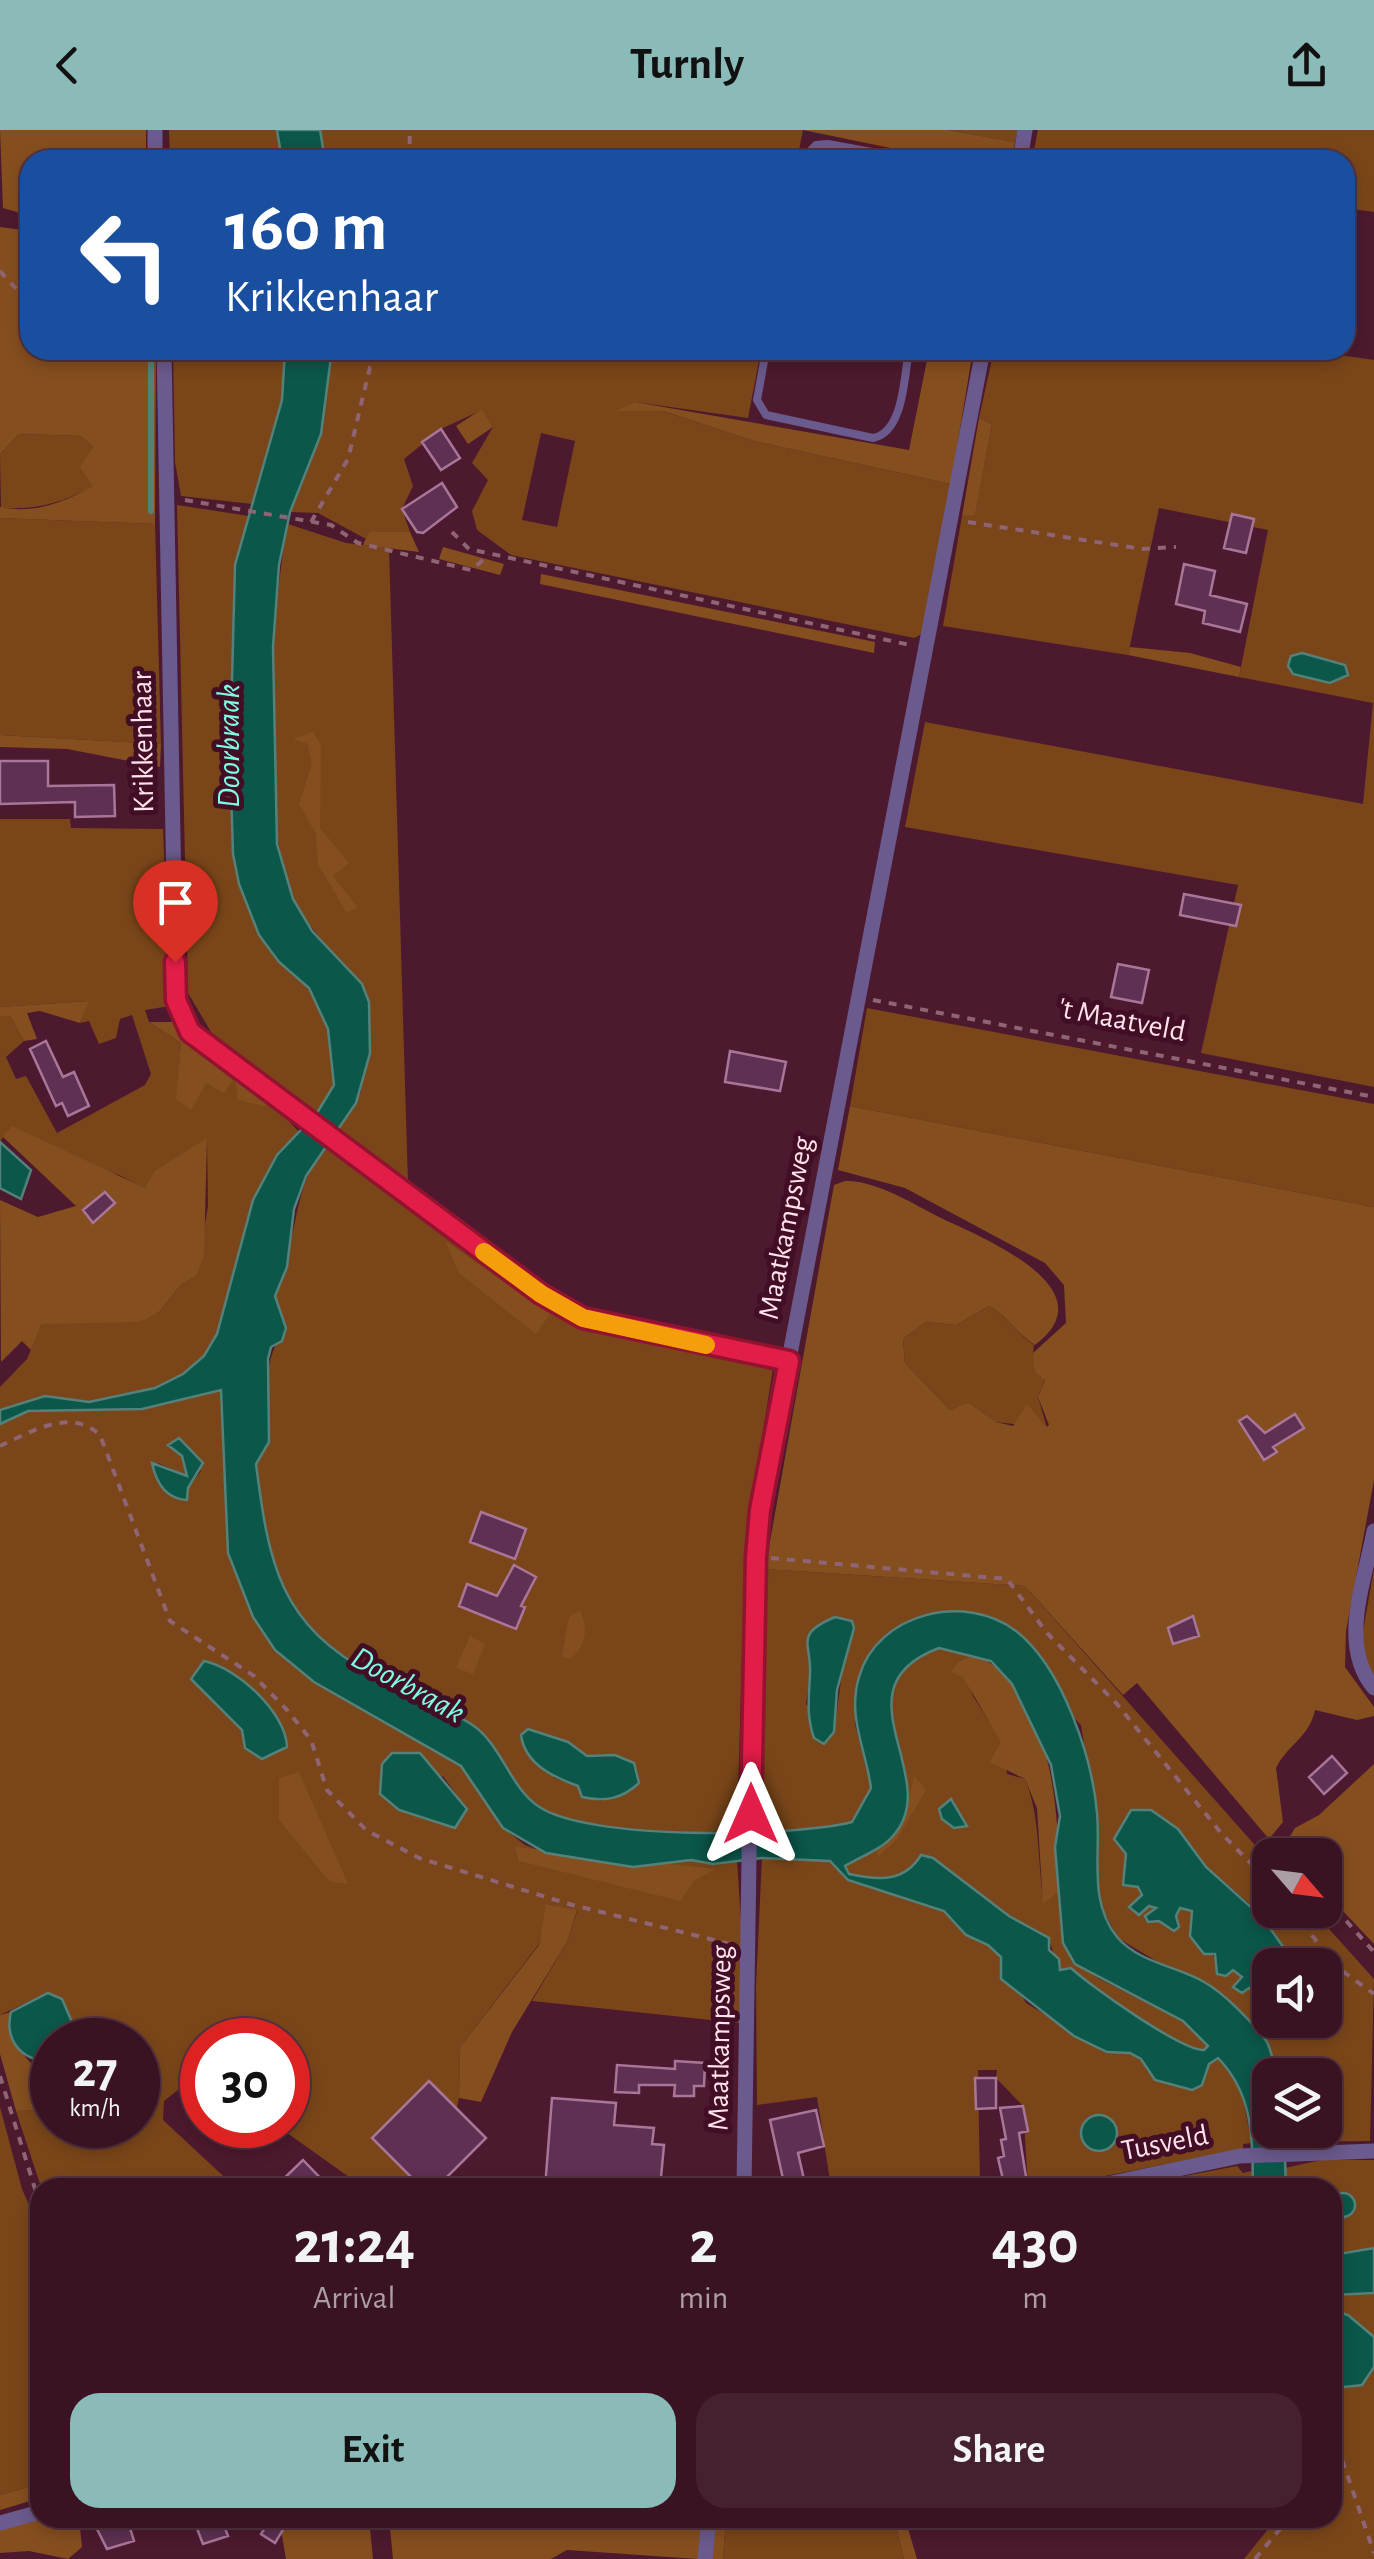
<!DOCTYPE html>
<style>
body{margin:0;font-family:"Alegreya Sans",sans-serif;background:#45202f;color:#f1f3f6;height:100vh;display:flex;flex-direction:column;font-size:38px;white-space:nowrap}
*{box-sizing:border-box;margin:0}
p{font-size:32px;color:#ab9ea5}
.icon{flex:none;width:55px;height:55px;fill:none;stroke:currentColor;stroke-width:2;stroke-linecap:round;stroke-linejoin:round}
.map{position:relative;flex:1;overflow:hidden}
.panel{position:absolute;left:30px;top:2048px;width:1312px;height:350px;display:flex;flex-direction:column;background:#3a1322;border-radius:30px;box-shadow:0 5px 15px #0003,0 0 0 2px #543240}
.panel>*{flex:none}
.banner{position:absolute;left:20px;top:20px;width:1335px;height:210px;border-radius:30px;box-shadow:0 5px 15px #0003,0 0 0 2px #543240;background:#1a4fa0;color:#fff;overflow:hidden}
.needle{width:65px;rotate:118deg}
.fabs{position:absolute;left:1252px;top:1708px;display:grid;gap:20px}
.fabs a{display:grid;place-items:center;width:90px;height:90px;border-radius:20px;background:#3a1322;box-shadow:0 5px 15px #0003,0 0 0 2px #543240;font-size:50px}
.speed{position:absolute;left:30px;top:1888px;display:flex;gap:20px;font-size:50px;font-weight:700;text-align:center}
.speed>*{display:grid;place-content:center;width:130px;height:130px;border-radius:50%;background:#3a1322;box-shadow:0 5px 15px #0003,0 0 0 2px #543240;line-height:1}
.speed small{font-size:25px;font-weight:400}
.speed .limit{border:15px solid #d22;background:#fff;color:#111}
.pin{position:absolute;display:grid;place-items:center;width:85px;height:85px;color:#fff;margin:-102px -42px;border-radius:50% 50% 50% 0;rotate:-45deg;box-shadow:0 0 10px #0007}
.pin .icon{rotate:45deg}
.me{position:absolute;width:110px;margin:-55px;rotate:0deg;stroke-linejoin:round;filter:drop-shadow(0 0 8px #0008)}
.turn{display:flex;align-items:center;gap:35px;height:210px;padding:0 40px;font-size:45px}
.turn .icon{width:130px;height:130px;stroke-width:2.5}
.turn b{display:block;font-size:70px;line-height:85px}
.eta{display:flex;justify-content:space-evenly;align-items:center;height:170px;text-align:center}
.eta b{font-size:60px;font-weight:600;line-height:70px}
.primary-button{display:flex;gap:20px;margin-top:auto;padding:20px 40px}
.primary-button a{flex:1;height:115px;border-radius:30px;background:#8bbbb9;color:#111;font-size:40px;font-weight:600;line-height:115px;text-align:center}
.primary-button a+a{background:#45202f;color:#f1f3f6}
header{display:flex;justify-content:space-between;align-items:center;height:130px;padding:0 40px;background:#8bbbb9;color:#111;font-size:45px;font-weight:600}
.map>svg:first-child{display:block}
</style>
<header><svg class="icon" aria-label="back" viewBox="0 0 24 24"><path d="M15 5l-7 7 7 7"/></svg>Turnly<svg class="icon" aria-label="share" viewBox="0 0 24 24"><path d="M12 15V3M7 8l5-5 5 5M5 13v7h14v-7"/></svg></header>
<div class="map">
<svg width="1374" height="2429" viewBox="0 0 1374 2429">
<rect width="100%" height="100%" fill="#4d192e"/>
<path fill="#7a4619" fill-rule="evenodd" d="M169,0H277L282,30H170Z
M320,0H803L797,30H325Z
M948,0H1018L1015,12Z
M1038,0H1374V82L1345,78V30H1032Z
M173,220H285L282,270L252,374L181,366L175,332Z
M331,220H761L748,288L635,272L754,311L951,354L924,503L914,508L511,425L477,400L472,381L488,350L472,333L493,297L482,280L441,299L404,329L413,356L402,379L410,402H369L366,409L318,383L290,382L311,332ZM541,303L575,311L557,397L522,390Z
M994,220H1306L1374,230V957L1201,923L1238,755L905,697L925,592L1363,674L1373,573L1239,547L1268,400L1159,378L1128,525L943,496L962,386L975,384L992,294L979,288Z
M19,304L81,306L93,317L94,356C61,373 38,380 1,378L0,324Z
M177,375L249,386L235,435L233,472V724L239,754L259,805L279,832L309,858L328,899L334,955L317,983L211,902L188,863Z
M0,388L155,394L161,614L0,605Z
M288,394L346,413L389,418L408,1054L337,998L361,962L362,854C339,827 312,804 295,772C258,699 271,476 288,394Z
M0,689H70L71,698L163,699L170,876L145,880L149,892L181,913L177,969L206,953L236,946L272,973L300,1003L253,1070L217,1204L204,1225L183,1244L155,1258L89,1272L45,1266L0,1280V1257L27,1229L42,1194L159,1182L181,1155L196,1146L208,1076L207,1009L146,1059L119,1045L3,1007L0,1012V886H10L24,911L6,927L16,949L26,946L57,1003L145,955L151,944L132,885L120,889L116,908L99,914L89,891L80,893L88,871L0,877Z
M867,878L1374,974V1077L850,976Z
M323,1014L528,1162L590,1201L773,1239L753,1362L744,1451L737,1699C681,1708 567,1706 525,1665C506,1646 497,1615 477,1598C454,1579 422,1570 396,1556C285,1499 271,1453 256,1334C286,1285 249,1244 286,1199L275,1166C298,1112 290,1069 323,1014ZM568,1612L587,1626L601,1625L631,1660L600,1671L578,1656L554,1648Z
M989,1176C1007,1185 1016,1204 1034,1215L1033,1223L1045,1249L1038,1267L1047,1298L996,1292L968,1272L950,1280L905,1233L903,1209L926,1192L956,1195Z
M221,1260L228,1423L314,1552L461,1636L503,1698L525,1715L546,1723L633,1737L691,1730L713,1734L737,1731L743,1820L739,1893L532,1871L567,1812L577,1781L547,1774L539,1814L460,1917L459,1968L446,2028L448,2057H363L276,1995H288V1910H202V1941L164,1971L163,1990L235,2057H41L16,1981L52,1980V1995H138V1910H72L75,1899L48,1863L0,1885V1294L27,1281L142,1279ZM187,1321L201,1341L188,1358L186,1370L163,1360L154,1340L158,1333L187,1346L182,1326ZM242,1601L287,1617L261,1629L245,1618ZM443,1646L466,1678L455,1698L399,1679Z
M765,1439L1025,1456L1270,1732V1780H1312L1374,1849L1370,2011L1285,2012L1284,2000H1325V1945H1276L1267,1912L1204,1851L1176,1843L1118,1808L1097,1769L1099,1707L1081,1595L974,1484L858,1548L855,1594L871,1658L852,1692L786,1704L762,1701ZM843,1536L834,1602L806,1574L811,1539ZM1131,1680L1193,1718L1206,1736L1250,1774L1296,1835H1325V1890H1270V1874L1249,1858L1234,1856L1242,1847L1233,1839L1226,1846L1193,1795L1192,1781L1181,1777L1176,1786L1149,1776L1138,1785L1130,1777L1142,1765L1138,1757L1124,1755L1126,1724L1114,1709Z
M1374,1439V1547L1359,1523Z
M939,1518L975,1524L959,1531L973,1566L1002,1612L1007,1644L1025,1649C1041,1688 1037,1731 1044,1773L1058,1763L1063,1813L1096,1847L1183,1891L1209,1916C1203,1920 1201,1922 1194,1920C1174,1915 1088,1854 1071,1838L1060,1840L1048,1808L1009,1786L933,1728L921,1725C904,1753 878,1750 849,1744L845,1736C859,1729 881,1720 892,1708C944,1645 834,1557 939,1518Z
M762,1728L830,1731L848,1750L944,1781L966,1805L988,1815L1001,1828L1026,1873L1107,1922L1130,1923L1141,1929L1156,1950L1192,1960L1206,1947L1209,1934L1218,1927L1239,1949L1252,2013L1243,2014V2019L1049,2057H1028L1023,1976L996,1948L997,1940H978L980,2057H831L817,1967L757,1975L756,1855Z
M30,1925L37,1931L52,1930V1968Z
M0,1977L22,2059L40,2100V2354L0,2365Z
M1321,2030H1374V2118L1333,2125L1332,2058L1286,2057L1285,2038Z
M1237,2036L1243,2043L1252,2041L1253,2057L1122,2058Z
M1374,2163V2207L1348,2185L1333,2181L1332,2165Z
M1374,2237V2429H1244L1277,2388H1332L1333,2319L1342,2308L1333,2286V2244L1334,2250L1371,2244Z
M726,2388H894L904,2429H723Z"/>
<path fill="#854e1f" d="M0,0H146V30H30V86L3,78Z
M803,0H948L1015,12L1012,30H949Z
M0,97L30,101V220H156L155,394L0,388V377C34,384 63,373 93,356L80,337L93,317L81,306L19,304L0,324Z
M929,220H973L951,354L754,311L663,281H617L635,272L909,320Z
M482,279L493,297L468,314L456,296Z
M979,288L992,294L975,385L962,386Z
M369,402H410L419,422L363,415Z
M443,417L504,434L500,445L439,429Z
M541,444L875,512L874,523L540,454Z
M1130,517L1190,523L1241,537L1239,547L1128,525Z
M313,602L321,616L320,698L349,733L333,746L358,778L346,782L318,734L316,704L299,674L312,634L308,614L293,609Z
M0,605L161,614L160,637L67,619L0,617Z
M89,871L80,893L40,881L27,883L37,909L24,911L10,886H0V877Z
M149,892H177L187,909L272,973L264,976L238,970L235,947L224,963L206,953L191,980L176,969L181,913Z
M850,976L1374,1077V1350L1346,1501L1345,1537L1374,1577V1586L1357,1590L1315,1580C1309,1608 1288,1614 1276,1638L1283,1692L1269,1709L1137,1553L1123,1565L1025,1456L765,1439L834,1055C838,1054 845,1050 849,1051C879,1052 915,1075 941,1088C983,1108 1110,1159 1035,1215C1016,1204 1007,1185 989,1176L956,1195L926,1192L903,1209L905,1233L950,1280L968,1272L996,1292L1013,1296L1027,1274L1046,1297L1049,1295L1038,1267L1045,1250L1035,1242L1033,1223L1066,1193L1064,1155L1045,1133L905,1058L838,1040Z
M12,996L145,1058L155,1041L207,1008L204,1126L196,1146L181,1155L159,1182L140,1192L42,1194L31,1220L22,1211L1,1232L0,1070L38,1087L76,1076L3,1007Z
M445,1111L550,1184L536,1204L459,1143Z
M580,1480C588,1500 587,1513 571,1529L562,1527L569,1487Z
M470,1506L485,1514L473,1544L456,1538Z
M975,1524C1054,1561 1061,1690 1058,1763L1043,1774L1037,1678L1025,1649L990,1632L1001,1612L963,1547L951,1542L959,1531Z
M1374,1634V1814L1325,1762V1725H1290L1283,1718L1295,1698L1319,1685Z
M299,1642L348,1754L329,1751L279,1690V1648Z
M914,1646L926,1660L897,1709L879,1726L876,1722C904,1701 906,1678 914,1646Z
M515,1717L716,1739L695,1750L680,1771L519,1731Z
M546,1774L577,1780L567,1812L512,1902L481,1972L459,1968L460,1917L539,1815Z
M11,1882C1,1925 52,1933 52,1980L16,1981L0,1924V1885Z
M40,2354V2368L0,2380V2365Z
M40,2387L79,2388L82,2417L68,2429L29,2421L0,2423V2400Z
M279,2388H369L373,2429H286Z
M389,2388H702L698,2429L567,2420L551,2429H393Z
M715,2388H726L723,2429H711Z
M894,2388H905L917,2429H904Z"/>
<path fill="#0b574a" stroke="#54817a" stroke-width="2.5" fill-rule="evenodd" d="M277,0H320L325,30H282Z
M285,220H331V227L321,304L290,382L279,435L273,517L277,714L293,769L312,801L362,854L369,872L370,923L356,973L306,1046L294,1079L287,1137L275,1166L286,1198L282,1211L271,1217L268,1229L269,1312L256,1334C269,1435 279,1495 376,1546C408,1563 442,1575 471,1594C501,1613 509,1656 538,1676C587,1711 793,1707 852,1692L871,1658C866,1620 847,1587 859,1547C877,1483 965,1462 1016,1501C1062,1537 1092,1626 1097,1683C1101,1725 1088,1771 1117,1807C1139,1833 1180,1837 1204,1852C1224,1863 1251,1891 1265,1909C1272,1918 1273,1934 1276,1945H1270V2000H1284L1286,2057H1253C1252,2008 1254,1965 1218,1928L1209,1934L1202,1955L1192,1960L1155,1950L1141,1929L1130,1923L1107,1922L1074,1906L1001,1849V1827L988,1815L966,1805L944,1781L848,1750L830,1731L762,1728L713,1734L691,1730L633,1737L546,1723L503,1698L461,1636L314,1552L275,1520L253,1487L228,1423L221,1260L142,1279L28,1281L0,1294V1280L45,1266L89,1272L155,1258L183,1244L204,1226L217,1204L253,1070L277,1025L317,983L334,955L328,899L309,858L279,832L259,805L239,754L233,724L230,626L235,435L282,270ZM939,1518L991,1531L1012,1554L1051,1635L1060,1686L1055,1717L1063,1813L1075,1834L1183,1891L1208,1916L1204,1920C1182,1921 1090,1856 1071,1838L1060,1840L1059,1829L1049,1820V1808L1009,1786L933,1728L921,1725C904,1753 878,1750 849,1744L845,1736C860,1727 880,1720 892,1707C947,1649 832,1558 939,1518Z
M1302,523L1345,535L1348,545L1330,553L1293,544L1288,536L1291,526Z
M0,1012L31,1040L21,1069L0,1058Z
M179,1308L203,1333L188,1358L187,1370C165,1369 156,1352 152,1333L187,1346L182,1326L168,1315Z
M835,1487L852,1491L854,1498L837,1560L834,1602L824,1614L814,1608C806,1585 809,1568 810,1544C812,1513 793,1505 835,1487Z
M204,1531C238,1538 286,1583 287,1617L262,1629L245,1618L242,1600L191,1549Z
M528,1599L568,1612L587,1626L615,1625L634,1633L639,1653C622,1669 605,1672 582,1667L578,1656C553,1647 525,1634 521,1605Z
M392,1623H420L467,1679L455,1698L399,1680L380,1664L382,1634Z
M951,1669L967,1696L954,1698L942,1689L939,1679Z
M1131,1680H1151L1178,1699L1206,1737L1262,1787L1296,1835H1270V1874L1249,1858L1242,1863L1233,1857L1242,1847L1233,1840L1226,1846L1217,1844L1215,1824H1204L1190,1806L1192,1781L1180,1778L1176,1786L1179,1797L1174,1801L1159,1791L1148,1792L1145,1786L1156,1778L1149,1776L1139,1785L1129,1777L1142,1765L1138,1757L1123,1755L1126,1724L1114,1709Z
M48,1863L62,1869L75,1899L72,1910H52V1930C22,1933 4,1910 11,1882Z
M1081 2003a18 18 0 1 1 36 0a18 18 0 1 1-36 0Z
M1331 2075a12 12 0 1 1 24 0a12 12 0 1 1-24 0Z
M1374,2118V2163L1333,2165V2125Z
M1333,2181L1348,2185L1374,2207V2237L1362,2255L1345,2257L1334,2250Z"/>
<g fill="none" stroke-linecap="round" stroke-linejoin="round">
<path stroke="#54817a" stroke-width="6" d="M151,220V381"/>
</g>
<path fill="#5e3052" stroke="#a9769a" stroke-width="2.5" d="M441,299L460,328L441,340L422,312Z
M442,353L457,377L423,403L417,402L402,379Z
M1232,384L1254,389L1246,423L1224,418Z
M1184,434L1215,441L1210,465L1247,474L1240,502L1203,493L1205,481L1176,474Z
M0,631H48V656L114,655L115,686L75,687V672L0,674Z
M1184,764L1241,775L1236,796L1180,785Z
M1118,834L1149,840L1142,873L1111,867Z
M46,911L63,947L74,942L89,976L68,986L62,973L56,976L30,919Z
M730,921L786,932L780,961L725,952Z
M105,1062L115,1073L93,1093L83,1080Z
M1295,1284L1304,1298L1273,1317L1277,1322L1264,1330L1239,1291L1247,1286L1265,1303Z
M481,1382L526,1399L515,1429L470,1412Z
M514,1435L536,1447L521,1476L525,1477L516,1499L459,1476L467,1454L497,1466Z
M1193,1486L1199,1506L1173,1514L1168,1498Z
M1332,1626L1347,1643L1324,1664L1309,1647Z
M675,1931L705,1933L704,1956H694V1966H674L675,1955H639V1963L615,1962L617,1935L675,1939Z
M975,1948H996V1978L976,1979Z
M429,1951L486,2008L436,2058H422L372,2008Z
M552,1968L616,1973L614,1995L654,1998L652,2014L664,2015L660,2058H545Z
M1023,1976L1028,2001L1019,2003L1027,2053L1005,2058L998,2028L1004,2026L1001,2010L1006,2009L1000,1978Z
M816,1980L824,2016L798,2023L806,2058H785L770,1990Z
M303,2030L330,2058H274Z
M109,2388H127L134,2411L107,2419L97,2399L98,2391Z
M221,2388L228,2406L203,2414L196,2396Z
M271,2388H290L275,2413L261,2404Z"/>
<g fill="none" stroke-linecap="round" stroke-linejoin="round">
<path stroke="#8f6475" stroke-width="4" stroke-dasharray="8 8" stroke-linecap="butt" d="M409,30L410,0
M0,141L30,174
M127,220L147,221
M185,370L331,395L358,413L471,440L489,425
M311,392L348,329L370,237L382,220
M968,392L1142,419L1176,417
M452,402L469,419L910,515
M873,870L1374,967
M0,1316C31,1302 70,1277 100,1305L170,1491L254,1546L288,1581L311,1610L327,1660L366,1700L419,1728L569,1774L730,1814
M771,1428L1007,1449L1047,1503L1117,1574L1221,1703L1270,1753
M1281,1718L1287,1725
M1325,1767L1374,1822
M1292,1780L1337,1837L1374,1864
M0,1946L40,2075
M1332,2300L1374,2423
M1332,2334L1341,2324
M1255,2429L1289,2388"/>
<path stroke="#6a5a8d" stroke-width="8" d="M801,30L816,15L828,14L915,30
M766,220L757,270L766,285L873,308C904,302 904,246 909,220"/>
<path stroke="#6a5a8d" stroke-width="15" d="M155,30V0
M1020,30L1025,0
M164,220L176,870L190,902L541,1164L608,1197L789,1231
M1374,1401C1365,1451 1338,1515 1374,1558
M744,2058L753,1465L760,1380L983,220
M1088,2058L1240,2026L1374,2021
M0,2393L40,2382
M705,2429L709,2388"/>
</g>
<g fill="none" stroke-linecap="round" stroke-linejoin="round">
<defs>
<path id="route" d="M175,832L176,870L190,902L541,1164L583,1188L789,1231L760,1380L756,1427L751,1684"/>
</defs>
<use href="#route" stroke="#92132f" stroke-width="25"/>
<use href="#route" stroke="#e11d48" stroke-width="18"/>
<path stroke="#f59e0b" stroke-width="18" d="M484,1122L541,1164L583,1188L706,1215"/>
</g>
<g text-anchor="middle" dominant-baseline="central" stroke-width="10" stroke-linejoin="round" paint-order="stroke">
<g font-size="30" fill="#ffe2eb" stroke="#420e25">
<text transform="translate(143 612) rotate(-91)">Krikkenhaar</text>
<text transform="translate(1122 890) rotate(11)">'t Maatveld</text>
<text transform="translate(786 1098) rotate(-79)">Maatkampsweg</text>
<text transform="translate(720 1908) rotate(-89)">Maatkampsweg</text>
<text transform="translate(1165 2013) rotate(-11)">Tusveld</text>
</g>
<g font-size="32" font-style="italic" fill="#80fee3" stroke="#420e25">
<text transform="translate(229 616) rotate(-90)">Doorbraak</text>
<text transform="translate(408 1555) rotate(29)">Doorbraak</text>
</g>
</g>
</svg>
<div class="fabs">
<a><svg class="needle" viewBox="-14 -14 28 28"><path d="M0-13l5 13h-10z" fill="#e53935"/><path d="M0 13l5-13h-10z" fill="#ab9ea5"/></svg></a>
<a><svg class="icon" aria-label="sound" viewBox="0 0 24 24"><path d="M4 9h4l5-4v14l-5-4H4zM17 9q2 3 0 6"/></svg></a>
<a><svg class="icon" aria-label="layers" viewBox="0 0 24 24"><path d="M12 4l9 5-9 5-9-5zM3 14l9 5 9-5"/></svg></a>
</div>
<div class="speed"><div>27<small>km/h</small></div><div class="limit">30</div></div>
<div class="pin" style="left:175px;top:832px;background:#d93025"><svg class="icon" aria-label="arrive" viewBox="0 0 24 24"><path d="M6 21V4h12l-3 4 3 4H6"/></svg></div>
<svg class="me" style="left:751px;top:1684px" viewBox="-20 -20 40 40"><path d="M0-17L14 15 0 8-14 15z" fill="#e11d48" stroke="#fff" stroke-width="4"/></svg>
<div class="banner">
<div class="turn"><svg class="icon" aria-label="left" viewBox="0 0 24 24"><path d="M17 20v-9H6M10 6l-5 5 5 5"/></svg><div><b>160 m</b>Krikkenhaar</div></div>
</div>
<section class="panel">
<div class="eta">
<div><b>21:24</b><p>Arrival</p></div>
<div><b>2</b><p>min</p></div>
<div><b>430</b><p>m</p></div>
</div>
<div class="primary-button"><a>Exit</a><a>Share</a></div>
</section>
</div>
